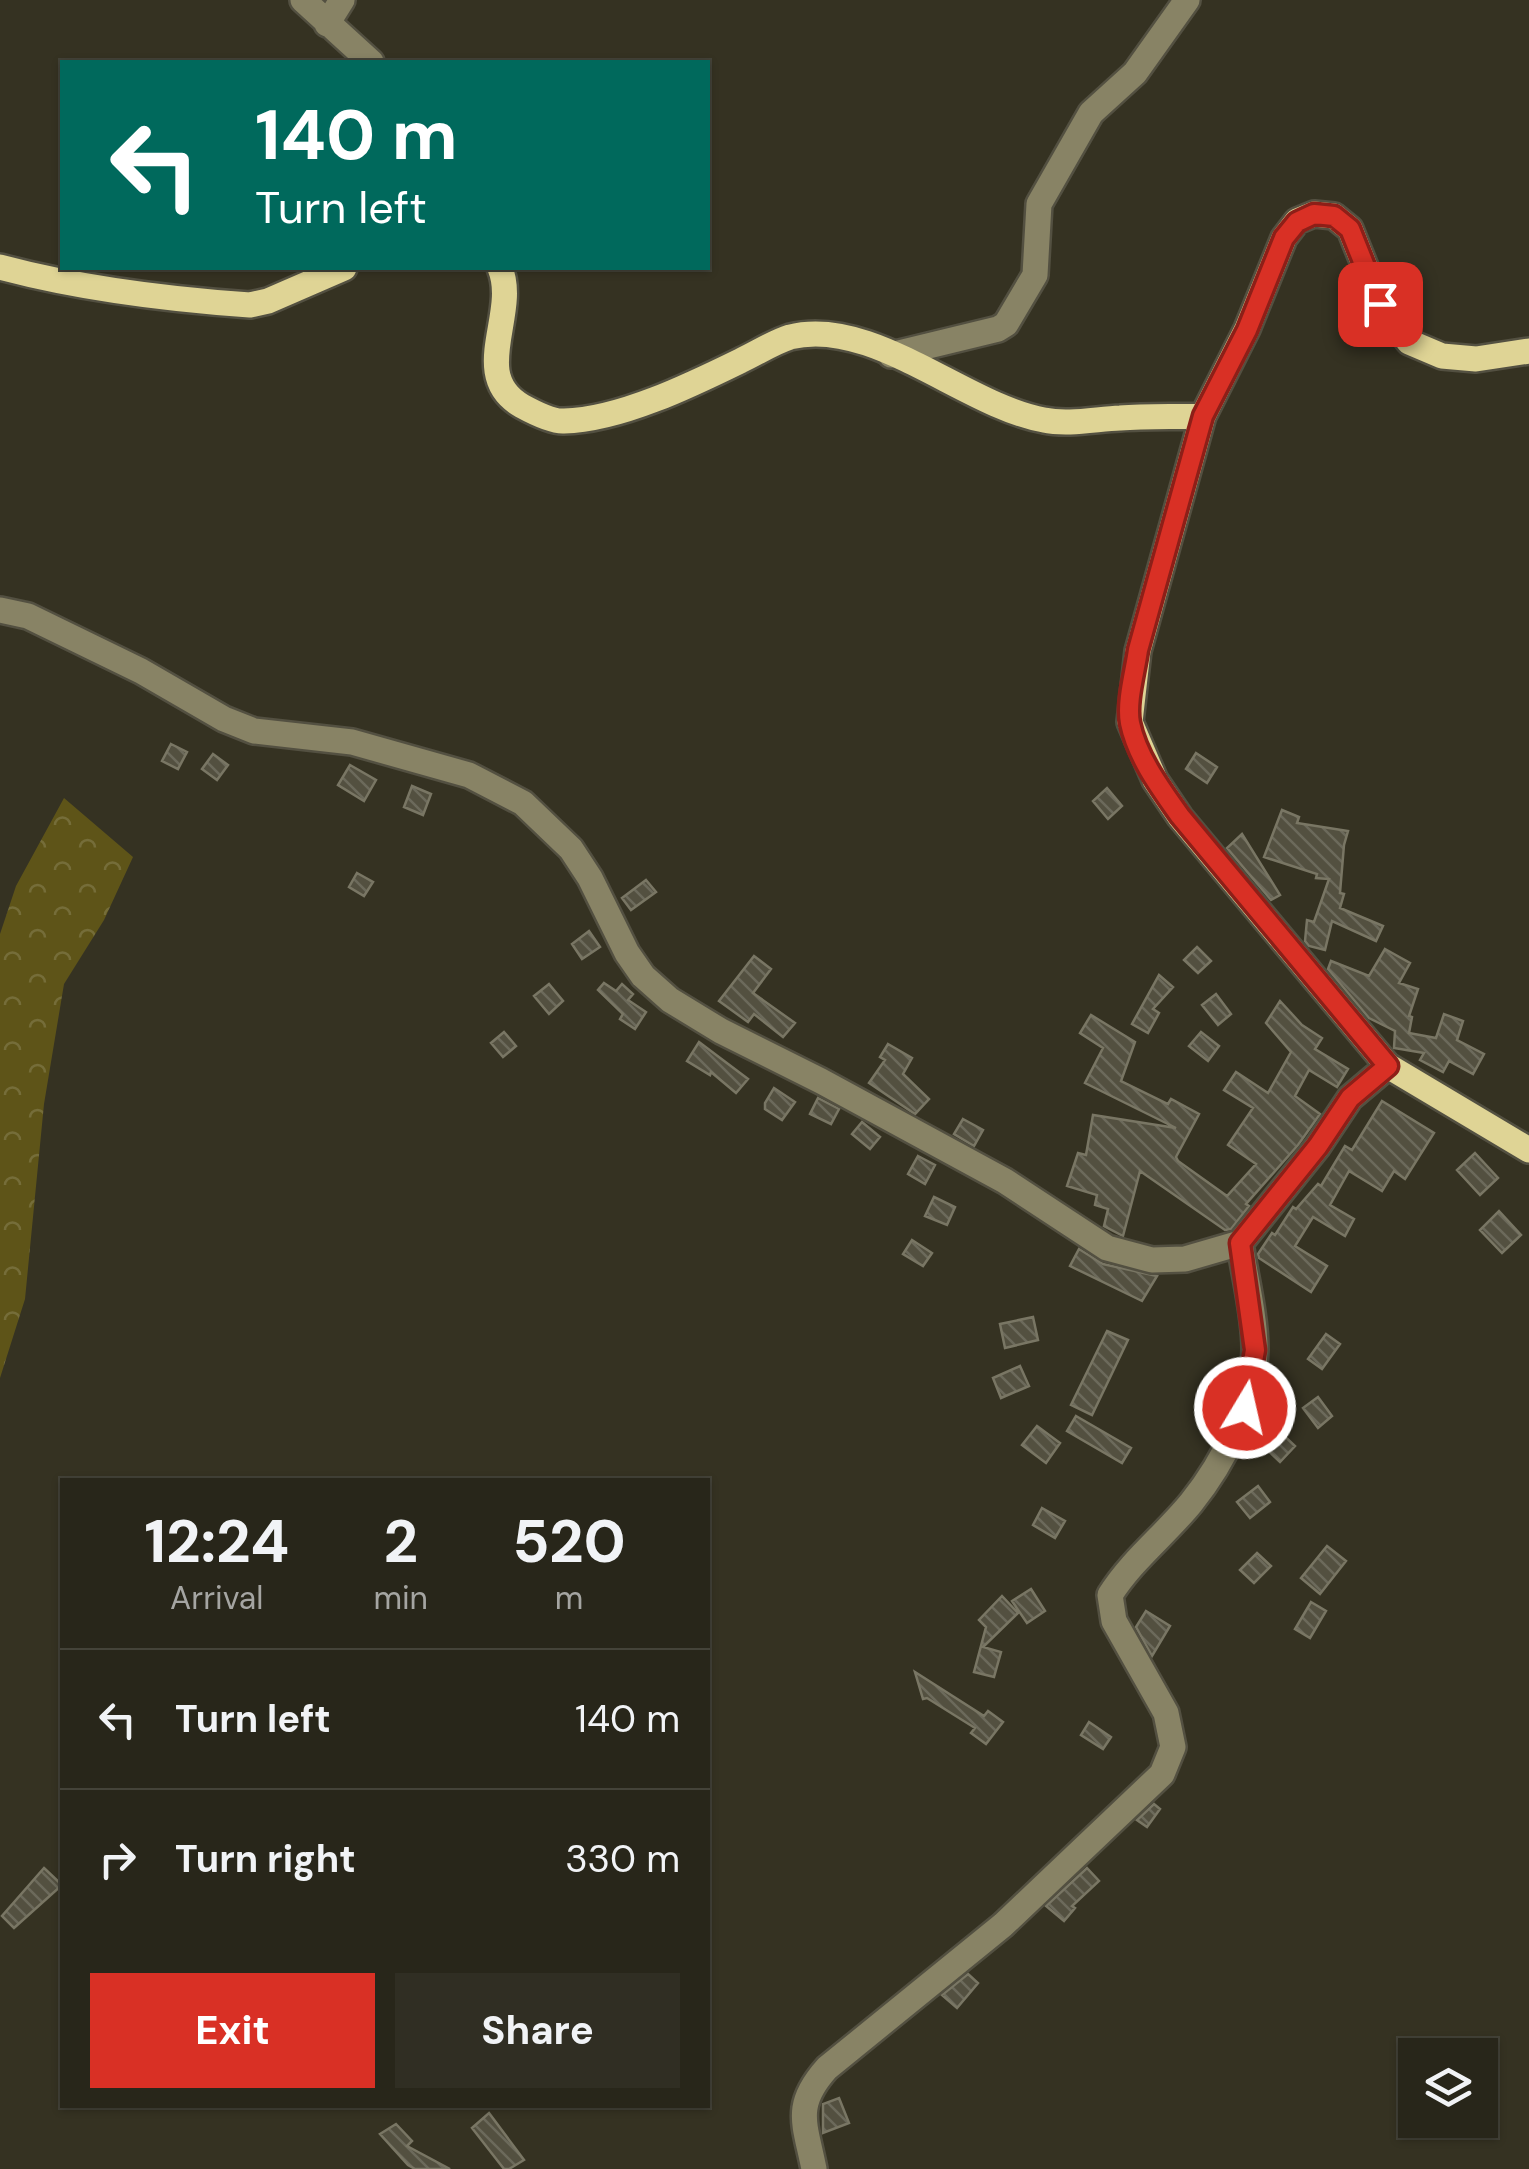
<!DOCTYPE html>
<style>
body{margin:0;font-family:"DM Sans",sans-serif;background:#302e23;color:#f1f3f6;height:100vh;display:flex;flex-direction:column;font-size:38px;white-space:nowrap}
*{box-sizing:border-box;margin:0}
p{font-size:32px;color:#a5a5a2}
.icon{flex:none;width:55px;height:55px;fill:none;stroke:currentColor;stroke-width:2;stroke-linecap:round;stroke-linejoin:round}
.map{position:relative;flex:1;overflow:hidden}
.side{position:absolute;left:60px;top:1478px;width:650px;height:630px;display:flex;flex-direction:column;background:#28261a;border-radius:0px;box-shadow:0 2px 8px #0004,0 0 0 2px #444339}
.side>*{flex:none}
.guide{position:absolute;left:60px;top:60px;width:650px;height:210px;border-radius:0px;box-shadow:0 2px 8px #0004,0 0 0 2px #444339;background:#00695c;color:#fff;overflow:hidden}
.controls{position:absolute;left:1398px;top:2038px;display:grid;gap:20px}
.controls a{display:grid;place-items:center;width:100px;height:100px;border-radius:0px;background:#28261a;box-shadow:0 2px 8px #0004,0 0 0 2px #444339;font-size:50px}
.pin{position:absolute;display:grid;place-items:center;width:85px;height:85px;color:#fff;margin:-42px;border-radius:20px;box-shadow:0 5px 15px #0006}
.me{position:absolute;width:110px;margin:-55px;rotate:9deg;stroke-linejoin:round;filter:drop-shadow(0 0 8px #0008)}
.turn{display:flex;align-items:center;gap:35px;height:210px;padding:0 30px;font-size:45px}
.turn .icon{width:130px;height:130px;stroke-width:2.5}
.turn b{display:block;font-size:70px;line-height:85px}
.eta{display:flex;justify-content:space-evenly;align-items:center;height:170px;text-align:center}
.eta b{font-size:60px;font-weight:700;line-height:70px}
.cta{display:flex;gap:20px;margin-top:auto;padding:20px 30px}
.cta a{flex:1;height:115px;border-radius:0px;background:#d93025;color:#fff;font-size:40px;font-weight:700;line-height:115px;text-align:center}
.cta a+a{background:#302e23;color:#f1f3f6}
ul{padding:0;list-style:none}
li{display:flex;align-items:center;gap:30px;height:140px;padding:0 30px;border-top:2px solid #444339}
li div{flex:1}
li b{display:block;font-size:38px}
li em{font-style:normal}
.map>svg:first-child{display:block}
</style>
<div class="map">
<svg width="1529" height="2169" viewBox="0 0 1529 2169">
<defs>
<pattern id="forest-crowns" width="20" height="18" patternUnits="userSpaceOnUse" patternTransform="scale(2.5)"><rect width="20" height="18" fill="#5e5418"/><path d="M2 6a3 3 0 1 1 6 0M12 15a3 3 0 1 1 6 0" fill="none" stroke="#756d39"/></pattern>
<pattern id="building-back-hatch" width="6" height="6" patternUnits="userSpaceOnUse" patternTransform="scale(2.5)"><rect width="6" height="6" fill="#535040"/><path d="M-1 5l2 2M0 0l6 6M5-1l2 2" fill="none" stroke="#6c6a5b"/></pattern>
</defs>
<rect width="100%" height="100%" fill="#353222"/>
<path fill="url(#forest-crowns)" d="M64,798L133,857L104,920L64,984L44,1104L25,1299L0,1378V934L16,886Z"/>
<path fill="url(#building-back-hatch)" stroke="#797664" stroke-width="2.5" d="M171,744L187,752L178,769L162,761Z
M1196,753L1217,767L1207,783L1186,769Z
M213,754L228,765L217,780L202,769Z
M350,765L376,780L364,801L338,785Z
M412,786L431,794L423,815L404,807Z
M1107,788L1122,806L1108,819L1093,801Z
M1282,810L1299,817L1297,823L1348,831L1344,845L1340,893L1344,894L1340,908L1383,926L1376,941L1332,921L1325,950L1309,946L1305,941L1307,920L1314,922L1329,879L1316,878L1317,874L1264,857Z
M1242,834L1280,895L1271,900L1227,848Z
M357,873L373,882L364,896L349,887Z
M646,880L656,892L631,910L622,898Z
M589,931L600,947L582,959L572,944Z
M1197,947L1211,961L1198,973L1184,960Z
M1385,949L1410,963L1399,983L1418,989L1409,1016L1412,1017L1409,1033L1436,1038L1444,1014L1463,1021L1457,1040L1484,1054L1473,1074L1449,1061L1443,1072L1420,1060L1424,1053L1394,1048L1395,1031L1369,1018L1328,969L1331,961L1369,976Z
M754,956L771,969L753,993L795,1023L783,1037L754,1014L748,1022L719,1001Z
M1159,975L1173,987L1153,1009L1159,1013L1148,1033L1132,1024Z
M604,983L616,991L622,984L633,994L628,1000L646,1012L635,1029L620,1019L623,1014L598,990Z
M549,984L563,1001L549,1014L534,996Z
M1216,994L1231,1014L1218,1025L1202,1005Z
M1280,1001L1302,1025L1322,1038L1315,1049L1348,1069L1337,1087L1309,1070L1295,1096L1320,1114L1298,1145L1246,1204L1249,1206L1231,1229L1225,1230L1140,1171L1123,1236L1104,1226L1108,1209L1095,1205L1097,1195L1067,1186L1078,1153L1086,1155L1093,1115L1176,1128L1085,1083L1103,1048L1080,1033L1091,1015L1135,1042L1121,1081L1168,1104L1171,1099L1199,1114L1176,1157L1178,1161L1227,1196L1256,1164L1228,1145L1253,1108L1224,1090L1236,1072L1268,1093L1291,1052L1266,1023Z
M504,1032L516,1046L503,1057L491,1043Z
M1201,1032L1219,1046L1208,1061L1189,1046Z
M699,1042L748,1079L736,1093L711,1072L710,1075L687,1061Z
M888,1044L912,1058L903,1074L929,1099L915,1114L869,1083L885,1060L880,1057Z
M774,1088L795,1102L782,1120L765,1109V1103Z
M818,1098L839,1109L831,1124L810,1114Z
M1382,1101L1434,1133L1405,1179L1394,1171L1382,1191L1349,1171L1330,1205L1354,1219L1345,1236L1313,1217L1295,1246L1327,1266L1311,1292L1259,1258L1258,1254L1272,1233L1275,1235L1293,1207L1296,1209L1318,1184L1321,1186L1345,1146L1352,1150Z
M963,1119L983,1130L974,1146L954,1134Z
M862,1122L880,1137L870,1149L852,1134Z
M1475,1153L1498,1178L1480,1195L1457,1170Z
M918,1156L935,1165L925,1184L908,1174Z
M934,1197L955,1207L947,1225L925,1216Z
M1499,1211L1521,1235L1502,1253L1480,1230Z
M912,1240L932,1253L923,1266L903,1254Z
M1079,1249L1103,1264L1157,1276L1142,1301L1070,1266Z
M1033,1317L1038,1340L1005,1348L1000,1324Z
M1107,1331L1128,1340L1092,1415L1071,1405Z
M1326,1334L1340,1344L1322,1369L1308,1359Z
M1020,1366L1029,1386L1001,1398L993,1378Z
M1266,1388L1277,1396L1253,1429L1259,1415Z
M1318,1397L1332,1416L1318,1428L1303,1408Z
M1076,1416L1131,1448L1122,1463L1067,1431Z
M1037,1426L1060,1443L1046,1463L1022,1445Z
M1276,1428L1295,1446L1280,1462L1259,1442Z
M1258,1486L1270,1502L1250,1518L1237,1502Z
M1042,1508L1065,1521L1055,1538L1033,1525Z
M1327,1546L1346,1561L1320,1594L1301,1578Z
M1257,1553L1271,1566L1254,1583L1240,1570Z
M1031,1589L1045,1611L1027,1623L1012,1601Z
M1002,1596L1018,1613L983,1647L1001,1652L994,1677L974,1672L986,1627L979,1620Z
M1311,1602L1326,1611L1310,1638L1295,1629Z
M1146,1611L1170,1626L1152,1656L1136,1627Z
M915,1672L984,1716L988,1711L1003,1722L986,1744L971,1733L975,1728L927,1698L923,1699Z
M1089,1722L1111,1737L1103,1749L1081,1735Z
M1154,1804L1160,1809L1147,1827L1137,1820Z
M44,1868L62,1885L14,1928L2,1916Z
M1087,1868L1099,1881L1072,1906L1075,1908L1064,1921L1046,1906Z
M968,1974L978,1983L957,2008L942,1995Z
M839,2098L849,2123L823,2133V2104Z
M489,2113L524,2160L509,2169H504L472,2128Z
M396,2124L412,2141L407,2146L450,2169H415L408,2165L380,2134Z"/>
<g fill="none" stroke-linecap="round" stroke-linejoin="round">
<defs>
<path id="minor" d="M303,0L371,62
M327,24L342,0
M891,355L998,329L1006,324L1035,275L1039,204L1091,113L1135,73L1187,0
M0,610L28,616L141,671L224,719L254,731L352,742L469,775L523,803L571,849L590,878L627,953L643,976L670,1000L721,1031L821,1081L1005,1181L1107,1248L1152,1260L1185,1259L1240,1243L1318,1146L1350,1098L1388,1066
M814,2169C805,2123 793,2106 827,2068L1003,1925L1162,1774L1173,1747L1166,1713L1114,1621L1110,1595C1132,1560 1165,1535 1191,1503C1224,1462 1254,1403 1255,1349C1255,1315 1245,1277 1240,1243"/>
<path id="major" d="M0,267C82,289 165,299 250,305L268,301L344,268
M500,268C519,314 468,375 522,406C533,412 552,422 564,421C620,420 693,384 742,360C757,353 774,342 790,337C872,316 965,406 1044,420C1068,425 1096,419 1120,418C1147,416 1175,417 1203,416
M1529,351L1476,359L1442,356L1409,342L1380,304L1350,229L1334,216L1314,214L1297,221L1284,238L1247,329L1203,416L1138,651L1130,722L1155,780L1180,817L1388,1066L1529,1150"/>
</defs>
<use href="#minor" stroke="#535041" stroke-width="30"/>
<use href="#major" stroke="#535041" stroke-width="30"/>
<use href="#minor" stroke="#888365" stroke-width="25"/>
<use href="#major" stroke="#dfd495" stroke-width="25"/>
</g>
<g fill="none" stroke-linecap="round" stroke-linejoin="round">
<defs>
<path id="route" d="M1245,1408L1255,1350L1240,1243L1318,1146L1350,1098L1388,1066L1180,816C1161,789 1137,757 1130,723C1126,702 1135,672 1138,650L1203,416L1247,330L1284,238L1297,222L1314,214L1334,216L1350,229L1380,304"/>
</defs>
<use href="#route" stroke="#8d1f18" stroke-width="25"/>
<use href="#route" stroke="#d93025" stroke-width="18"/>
</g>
</svg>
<div class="controls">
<a><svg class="icon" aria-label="layers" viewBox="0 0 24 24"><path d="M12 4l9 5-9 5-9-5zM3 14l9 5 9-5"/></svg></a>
</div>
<div class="pin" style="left:1380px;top:304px;background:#d93025"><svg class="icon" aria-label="arrive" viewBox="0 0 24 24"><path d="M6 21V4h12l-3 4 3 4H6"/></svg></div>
<svg class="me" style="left:1245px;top:1408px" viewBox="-20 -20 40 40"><circle r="17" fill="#d93025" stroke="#fff" stroke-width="3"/><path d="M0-11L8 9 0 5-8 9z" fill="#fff"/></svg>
<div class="guide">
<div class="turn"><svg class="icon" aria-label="left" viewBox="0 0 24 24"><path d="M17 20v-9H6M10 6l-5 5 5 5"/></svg><div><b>140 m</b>Turn left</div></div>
</div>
<section class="side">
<div class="eta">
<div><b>12:24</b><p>Arrival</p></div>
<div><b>2</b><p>min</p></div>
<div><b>520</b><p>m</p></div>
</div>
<ul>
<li><svg class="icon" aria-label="left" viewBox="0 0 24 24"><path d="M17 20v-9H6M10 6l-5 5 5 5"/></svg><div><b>Turn left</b></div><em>140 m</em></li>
<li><svg class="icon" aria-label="right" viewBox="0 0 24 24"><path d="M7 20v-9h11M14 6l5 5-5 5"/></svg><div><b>Turn right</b></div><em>330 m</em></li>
</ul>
<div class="cta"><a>Exit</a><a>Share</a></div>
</section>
</div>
